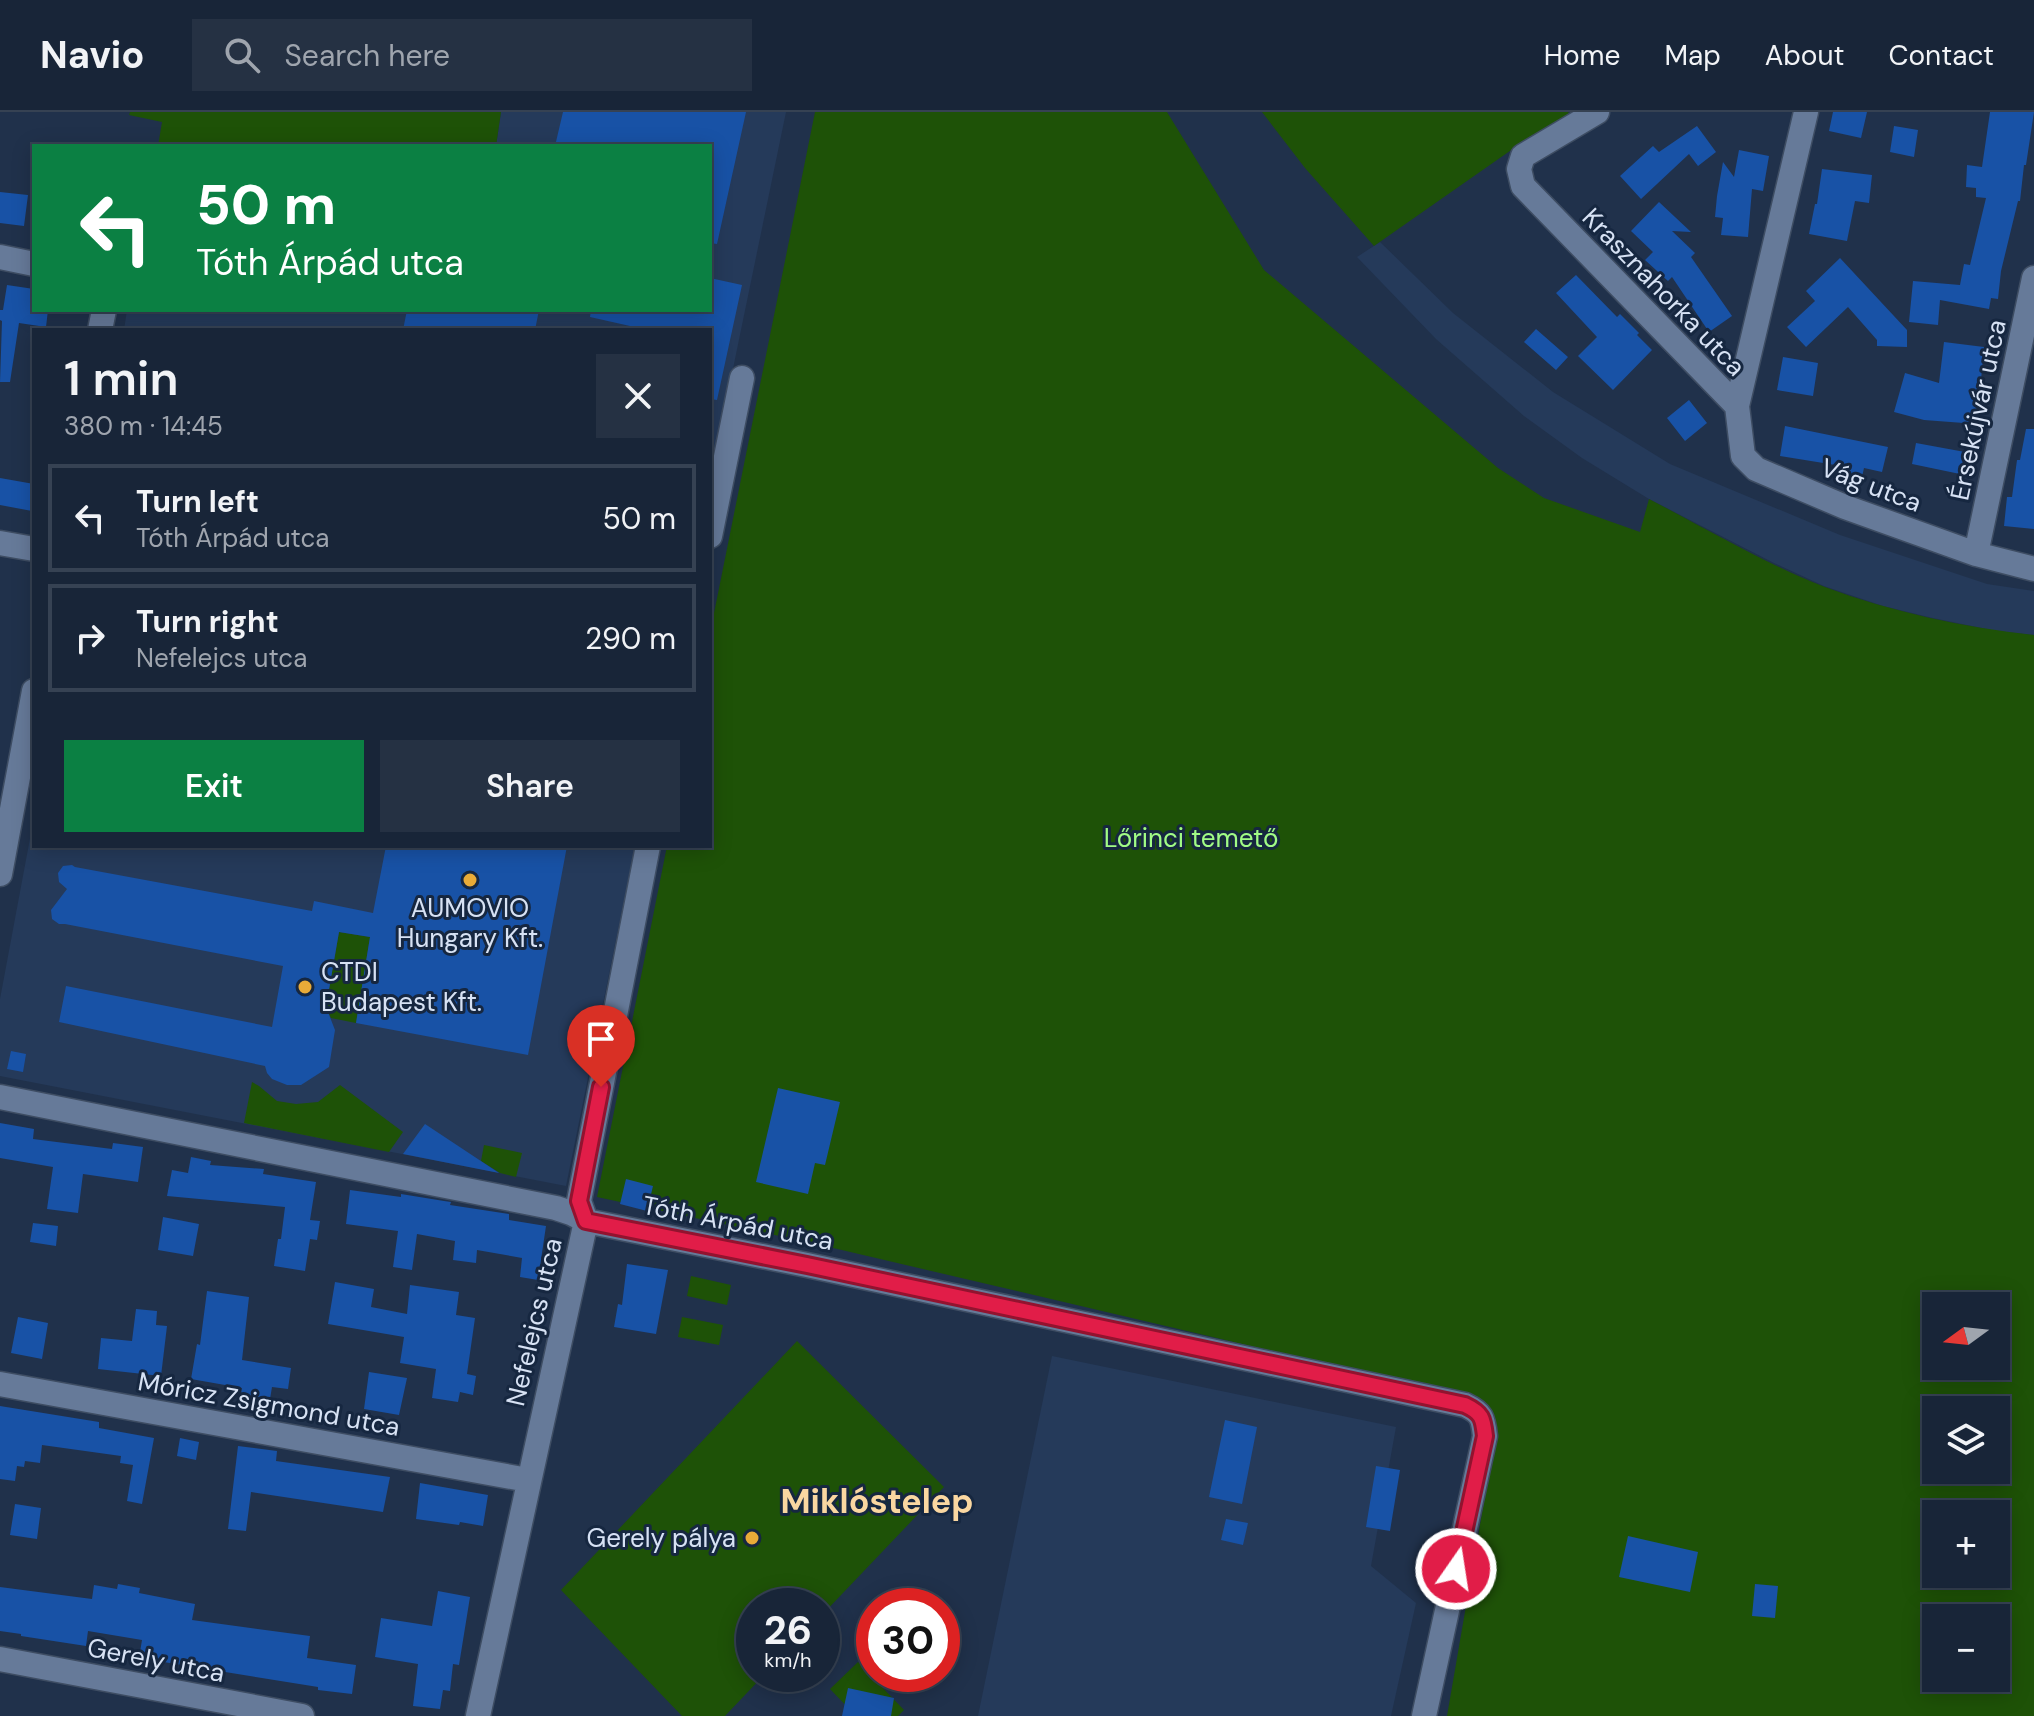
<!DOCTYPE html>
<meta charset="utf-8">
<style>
body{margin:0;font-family:"DM Sans",sans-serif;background:#253143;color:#f1f3f6;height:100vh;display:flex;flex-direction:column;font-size:30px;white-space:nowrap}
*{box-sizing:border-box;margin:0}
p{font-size:26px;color:#9fa5ae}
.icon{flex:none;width:44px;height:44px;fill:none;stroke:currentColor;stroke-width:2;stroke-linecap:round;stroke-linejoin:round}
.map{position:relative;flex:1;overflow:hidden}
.details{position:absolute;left:32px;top:216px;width:680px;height:520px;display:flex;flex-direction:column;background:#182538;border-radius:0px;box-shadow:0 4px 20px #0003,0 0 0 2px #364253}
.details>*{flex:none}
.hud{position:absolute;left:32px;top:32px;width:680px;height:168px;border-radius:0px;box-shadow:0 4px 20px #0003,0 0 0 2px #364253;background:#0b8043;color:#fff;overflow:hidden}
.needle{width:52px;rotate:255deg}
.fabs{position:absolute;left:1922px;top:1180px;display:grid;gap:16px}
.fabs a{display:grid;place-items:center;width:88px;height:88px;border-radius:0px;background:#182538;box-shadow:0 4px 20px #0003,0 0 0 2px #364253;font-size:40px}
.speed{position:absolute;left:736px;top:1476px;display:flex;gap:16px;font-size:40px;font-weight:700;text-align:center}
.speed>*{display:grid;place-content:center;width:104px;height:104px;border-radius:50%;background:#182538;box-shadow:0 4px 20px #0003,0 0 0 2px #364253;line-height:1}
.speed small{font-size:20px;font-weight:400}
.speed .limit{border:12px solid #d22;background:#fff;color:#111}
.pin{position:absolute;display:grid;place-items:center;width:68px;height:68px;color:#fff;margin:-82px -34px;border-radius:50% 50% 50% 0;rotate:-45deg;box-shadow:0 0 8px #0007}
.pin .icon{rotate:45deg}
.me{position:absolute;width:88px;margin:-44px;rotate:13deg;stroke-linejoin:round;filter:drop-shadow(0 0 6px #0008)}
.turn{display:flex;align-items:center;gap:28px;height:168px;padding:0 32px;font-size:36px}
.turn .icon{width:104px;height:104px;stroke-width:2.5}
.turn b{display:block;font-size:56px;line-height:68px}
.round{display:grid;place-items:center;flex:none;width:84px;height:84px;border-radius:0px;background:#253143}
.head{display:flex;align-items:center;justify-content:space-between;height:136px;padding:0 32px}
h1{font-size:48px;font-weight:600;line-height:60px}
.cta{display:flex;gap:16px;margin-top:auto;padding:16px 32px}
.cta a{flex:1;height:92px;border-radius:0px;background:#0b8043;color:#fff;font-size:32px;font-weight:600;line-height:92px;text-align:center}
.cta a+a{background:#253143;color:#f1f3f6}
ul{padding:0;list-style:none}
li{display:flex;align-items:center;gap:24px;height:108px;margin:0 16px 12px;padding:0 16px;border:4px solid #364253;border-radius:0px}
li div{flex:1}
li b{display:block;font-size:30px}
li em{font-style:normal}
header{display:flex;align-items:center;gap:48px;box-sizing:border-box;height:112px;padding:0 40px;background:#182538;border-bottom:2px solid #364253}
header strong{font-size:38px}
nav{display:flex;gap:44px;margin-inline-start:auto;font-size:28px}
.search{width:560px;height:72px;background:#253143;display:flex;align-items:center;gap:20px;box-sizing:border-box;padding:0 28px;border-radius:0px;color:#9fa5ae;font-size:30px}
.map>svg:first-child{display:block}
</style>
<header>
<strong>Navio</strong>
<div class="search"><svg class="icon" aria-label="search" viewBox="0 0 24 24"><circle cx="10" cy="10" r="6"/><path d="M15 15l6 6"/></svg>Search here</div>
<nav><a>Home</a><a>Map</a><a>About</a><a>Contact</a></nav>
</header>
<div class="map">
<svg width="2034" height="1604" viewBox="0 0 2034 1604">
<rect width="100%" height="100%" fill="#20314b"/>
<path fill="#253a5a" d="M501,0H786L710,368V218H124L127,198H710V34H496Z
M1380,130L1453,201L1553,280L1670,352L1840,423L1987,472L2034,479V523L1996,519L1933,506L1883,494L1824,474L1774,451L1649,387L1582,346L1524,304L1436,227L1357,145Z
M34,705V734H635L566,1074L0,964V887Z
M1052,1244L1396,1315L1371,1454L1416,1491L1391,1604H978Z"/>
<path fill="#1e5207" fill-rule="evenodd" d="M130,0H501L496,34H158L162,10L129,3Z
M815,0H1167L1264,158L1498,356L1544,386L1640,420L1649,387C1707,417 1764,451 1825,475C1892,500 1963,515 2034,523V1604H1447L1495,1326L1477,1287L812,1131L597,1085L667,734H710V521ZM1936,1194H1996V1254H1936ZM1936,1298H1996V1358H1936ZM1936,1402H1996V1462H1936ZM1936,1506H1996V1566H1936Z
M1262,0H1568L1570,3L1517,34L1374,134L1305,56Z
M339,820L370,825L356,911L331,906L326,895Z
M252,970L259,974L277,989L296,992L318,990L340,973L403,1020L389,1040L244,1011Z
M484,1033L522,1041L516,1065L500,1061L481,1049Z
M691,1164L731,1173L727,1193L687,1184Z
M682,1205L723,1213L719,1233L678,1225Z
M797,1229L944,1375L822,1503V1494H754V1562H765L725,1604H682L561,1478Z
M858,1550L904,1598L898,1604H856L830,1577Z"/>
<path fill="#1852a6" d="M563,0H746L717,132L710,131V34H555Z
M1833,0H1867L1861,26L1829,19Z
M1990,0H2034L2026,53H2024L2020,89H2018L2001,159L1998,187L1991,186L1989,197L1940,188L1938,213L1909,210L1913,169L1960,173L1964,152L1970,153L1986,86L1976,85V76L1966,75L1967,53L1982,55Z
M1697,14L1716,40L1698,54L1689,42L1641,87L1620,64L1653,34L1659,40Z
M1894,14L1918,18L1914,45L1890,40Z
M1739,38L1769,44L1763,79L1752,77L1748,125L1721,123L1723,106L1715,105L1717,84L1723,50L1734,65Z
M1822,57L1872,63L1869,91L1855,89L1847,129L1809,122L1815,92H1817Z
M0,80L28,83L24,114L0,111Z
M1659,90L1691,120L1672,119L1695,141L1691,145L1732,204L1709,220L1672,165L1668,169L1645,148L1653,140L1631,119Z
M1840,146L1907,218V235L1877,234V228L1848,195L1806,235L1787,215L1815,189L1806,179Z
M1576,163L1617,205L1620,202L1639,221L1637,223L1652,238L1613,278L1578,244L1597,225L1556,181Z
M710,166L742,173L717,288L710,287V218H629L630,214L590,205L591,198H710Z
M7,173L34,177V198H48L46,215L19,211L10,270H0L2,209L0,208V198H3Z
M407,198H539L535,218H403Z
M1536,217L1568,245L1556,258L1524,230Z
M1944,230L1984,235L1977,312L1924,308L1894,300L1905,261L1939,271Z
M1783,245L1818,251L1813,284L1777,278Z
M1689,288L1707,311L1685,329L1667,306Z
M1785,314L1888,335L1882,360L1864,356L1861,369L1845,366L1848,355L1780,344Z
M2026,317H2034V417L2004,414L2007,385H2012L2017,348H2020Z
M1916,331L1965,340L1960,362L1912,352Z
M0,366L34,372L32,399L0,393Z
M386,734H567L528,943L356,911L370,825L339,820L326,895L335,918L329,955L301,973H287L272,967L267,961L265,954L59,910L66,874L272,915L283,854L65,812H59L52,807L51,798L67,777L59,770L58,761L63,754L72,753L75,755L312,799L314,789L373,801Z
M11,939L26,942L23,960L7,957Z
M778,976L840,990L825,1053L815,1051L808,1082L756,1070Z
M0,1011L34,1017L33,1027L112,1037L113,1031L143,1035L138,1070L83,1062L78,1101L47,1097L53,1055L0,1046Z
M425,1012L499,1061L403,1042Z
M191,1045L211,1049L210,1053L264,1057L263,1062L316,1070L310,1108L320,1109L317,1128L310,1127L305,1159L274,1154L278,1127H281L285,1095L167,1084L172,1058L188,1061Z
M626,1067L653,1074L647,1099L620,1092Z
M350,1078L401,1085V1082L444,1089L451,1090L450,1093L509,1102V1108L546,1114L538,1168L520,1165L522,1146L477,1138L476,1151L453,1148L455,1129L417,1122L412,1158L393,1155L398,1119L346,1112Z
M163,1105L199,1112L193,1144L158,1138Z
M33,1111L58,1114L56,1134L30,1130Z
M627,1152L668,1158L656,1222L614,1215L618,1192L622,1193Z
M335,1170L374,1177L371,1195L407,1202L410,1173L459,1180L456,1203L475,1206L467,1262L476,1264L473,1283L460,1280L458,1290L432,1286L436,1257L400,1251L404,1225L328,1212Z
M207,1179L249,1185L242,1248L291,1256L288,1277L272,1275L270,1287L241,1282L242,1276L191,1267L197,1232L200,1233Z
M136,1197L157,1199L156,1213L167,1214L161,1264L98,1257L101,1226L132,1229Z
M18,1205L48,1211L42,1247L11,1241Z
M369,1260L407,1266L399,1303L364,1297Z
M0,1294L99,1310V1316L154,1326L142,1392L127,1389L133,1353L120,1351L121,1344L42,1333L40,1351L25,1349L24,1355L17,1354L15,1369L0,1367Z
M1225,1308L1257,1315L1242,1392L1209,1385Z
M180,1326L199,1330L196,1348L177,1344Z
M238,1334L277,1339L276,1349L390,1365L383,1400L251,1380L246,1419L228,1417Z
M1376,1354L1400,1358L1390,1419L1366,1415Z
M420,1371L488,1383L483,1414L460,1410L459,1413L416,1407Z
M15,1392L41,1396L37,1427L10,1423Z
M1226,1407L1248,1411L1243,1433L1221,1428Z
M1628,1424L1698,1440L1690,1480L1619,1465Z
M118,1472L140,1476L139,1481L195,1492L192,1508L310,1524L307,1546L356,1553L352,1582L318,1578V1575L139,1546L142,1528L88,1519L86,1534L21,1524V1522L0,1519V1475L92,1487L94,1473L117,1477Z
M1755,1472L1778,1474L1775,1506L1752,1504Z
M438,1479L470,1485L459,1553L453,1552L450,1579L443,1578L440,1597L413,1594L418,1552L375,1545L381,1506L432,1514Z
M848,1576L894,1586L891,1604H842Z"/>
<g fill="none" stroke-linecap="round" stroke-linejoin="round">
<defs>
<path id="minor" d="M1597,0L1523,44L1519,57L1523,74L1737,294
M1806,0L1737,294L1743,344L1756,357L1845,395L1976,442L2034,457
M0,145L34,152
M100,218L104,198
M710,424L742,266
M0,431L34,437
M1976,442L2034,166
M0,762L34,579
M0,985L556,1096L571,1101L586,1109L807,1153L1465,1293C1482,1301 1483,1306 1485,1324L1424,1604
M0,1272L528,1368
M0,1547L302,1604
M478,1604L586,1109L579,1089L648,734"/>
</defs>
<use href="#minor" stroke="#3e4d63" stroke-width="27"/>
<use href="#minor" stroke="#667a99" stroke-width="24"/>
</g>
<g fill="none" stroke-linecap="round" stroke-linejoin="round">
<defs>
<path id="route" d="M601,975L579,1089L586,1109L807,1153L1465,1293C1482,1301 1483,1306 1485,1324L1456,1457"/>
</defs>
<use href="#route" stroke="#92132f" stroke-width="20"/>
<use href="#route" stroke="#e11d48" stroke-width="14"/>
</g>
<g fill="#e9ab38" stroke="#162740" stroke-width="3">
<circle cx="470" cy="768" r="8"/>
<circle cx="305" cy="875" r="8"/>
<circle cx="752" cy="1426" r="8"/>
</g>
<g text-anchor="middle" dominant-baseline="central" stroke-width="6" stroke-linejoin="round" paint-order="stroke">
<g font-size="26" fill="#d7e2f4" stroke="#162740">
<text transform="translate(1664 180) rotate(46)">Krasznahorka utca</text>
<text transform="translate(1978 298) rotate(-78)">Érsekújvár utca</text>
<text transform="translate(1871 373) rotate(21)">Vág utca</text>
<text transform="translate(738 1111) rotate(11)">Tóth Árpád utca</text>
<text transform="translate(534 1210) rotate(-77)">Nefelejcs utca</text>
<text transform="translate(269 1292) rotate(10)">Móricz Zsigmond utca</text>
<text transform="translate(156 1548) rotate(11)">Gerely utca</text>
</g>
<g font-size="26" fill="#a1fc85" stroke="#162740">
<text x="1191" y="726">Lőrinci temető</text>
</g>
<g font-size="26" fill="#d7e2f4" stroke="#162740">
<text x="470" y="796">AUMOVIO<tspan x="470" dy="30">Hungary Kft.</tspan></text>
<text x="321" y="860" text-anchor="start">CTDI<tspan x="321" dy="30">Budapest Kft.</tspan></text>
<text x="736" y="1426" text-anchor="end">Gerely pálya</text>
</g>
<g font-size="34" font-weight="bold" fill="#fad7a1" stroke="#162740">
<text x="877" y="1389">Miklóstelep</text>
</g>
</g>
</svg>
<div class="fabs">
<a><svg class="needle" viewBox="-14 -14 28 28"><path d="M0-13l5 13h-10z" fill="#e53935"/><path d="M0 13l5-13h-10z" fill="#9fa5ae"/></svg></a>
<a><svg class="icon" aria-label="layers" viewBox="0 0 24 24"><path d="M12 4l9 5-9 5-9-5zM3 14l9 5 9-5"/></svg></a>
<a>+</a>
<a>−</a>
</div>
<div class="speed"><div>26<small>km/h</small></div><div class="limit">30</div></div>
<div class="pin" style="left:601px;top:975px;background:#d93025"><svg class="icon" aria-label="arrive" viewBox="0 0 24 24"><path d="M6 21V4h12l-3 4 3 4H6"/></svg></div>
<svg class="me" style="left:1456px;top:1457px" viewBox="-20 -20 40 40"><circle r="17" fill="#e11d48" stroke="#fff" stroke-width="3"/><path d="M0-11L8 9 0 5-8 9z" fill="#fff"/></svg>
<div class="hud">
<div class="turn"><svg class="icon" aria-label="left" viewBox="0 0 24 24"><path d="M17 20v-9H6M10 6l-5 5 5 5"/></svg><div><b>50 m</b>Tóth Árpád utca</div></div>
</div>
<section class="details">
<div class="head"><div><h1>1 min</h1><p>380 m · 14:45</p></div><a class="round"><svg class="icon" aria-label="close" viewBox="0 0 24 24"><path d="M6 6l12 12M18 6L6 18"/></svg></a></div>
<ul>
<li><svg class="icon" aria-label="left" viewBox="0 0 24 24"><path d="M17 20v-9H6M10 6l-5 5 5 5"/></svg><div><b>Turn left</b><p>Tóth Árpád utca</p></div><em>50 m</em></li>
<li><svg class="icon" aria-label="right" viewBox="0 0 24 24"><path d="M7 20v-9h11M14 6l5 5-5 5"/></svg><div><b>Turn right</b><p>Nefelejcs utca</p></div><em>290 m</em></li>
</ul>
<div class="cta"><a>Exit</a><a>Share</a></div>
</section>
</div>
